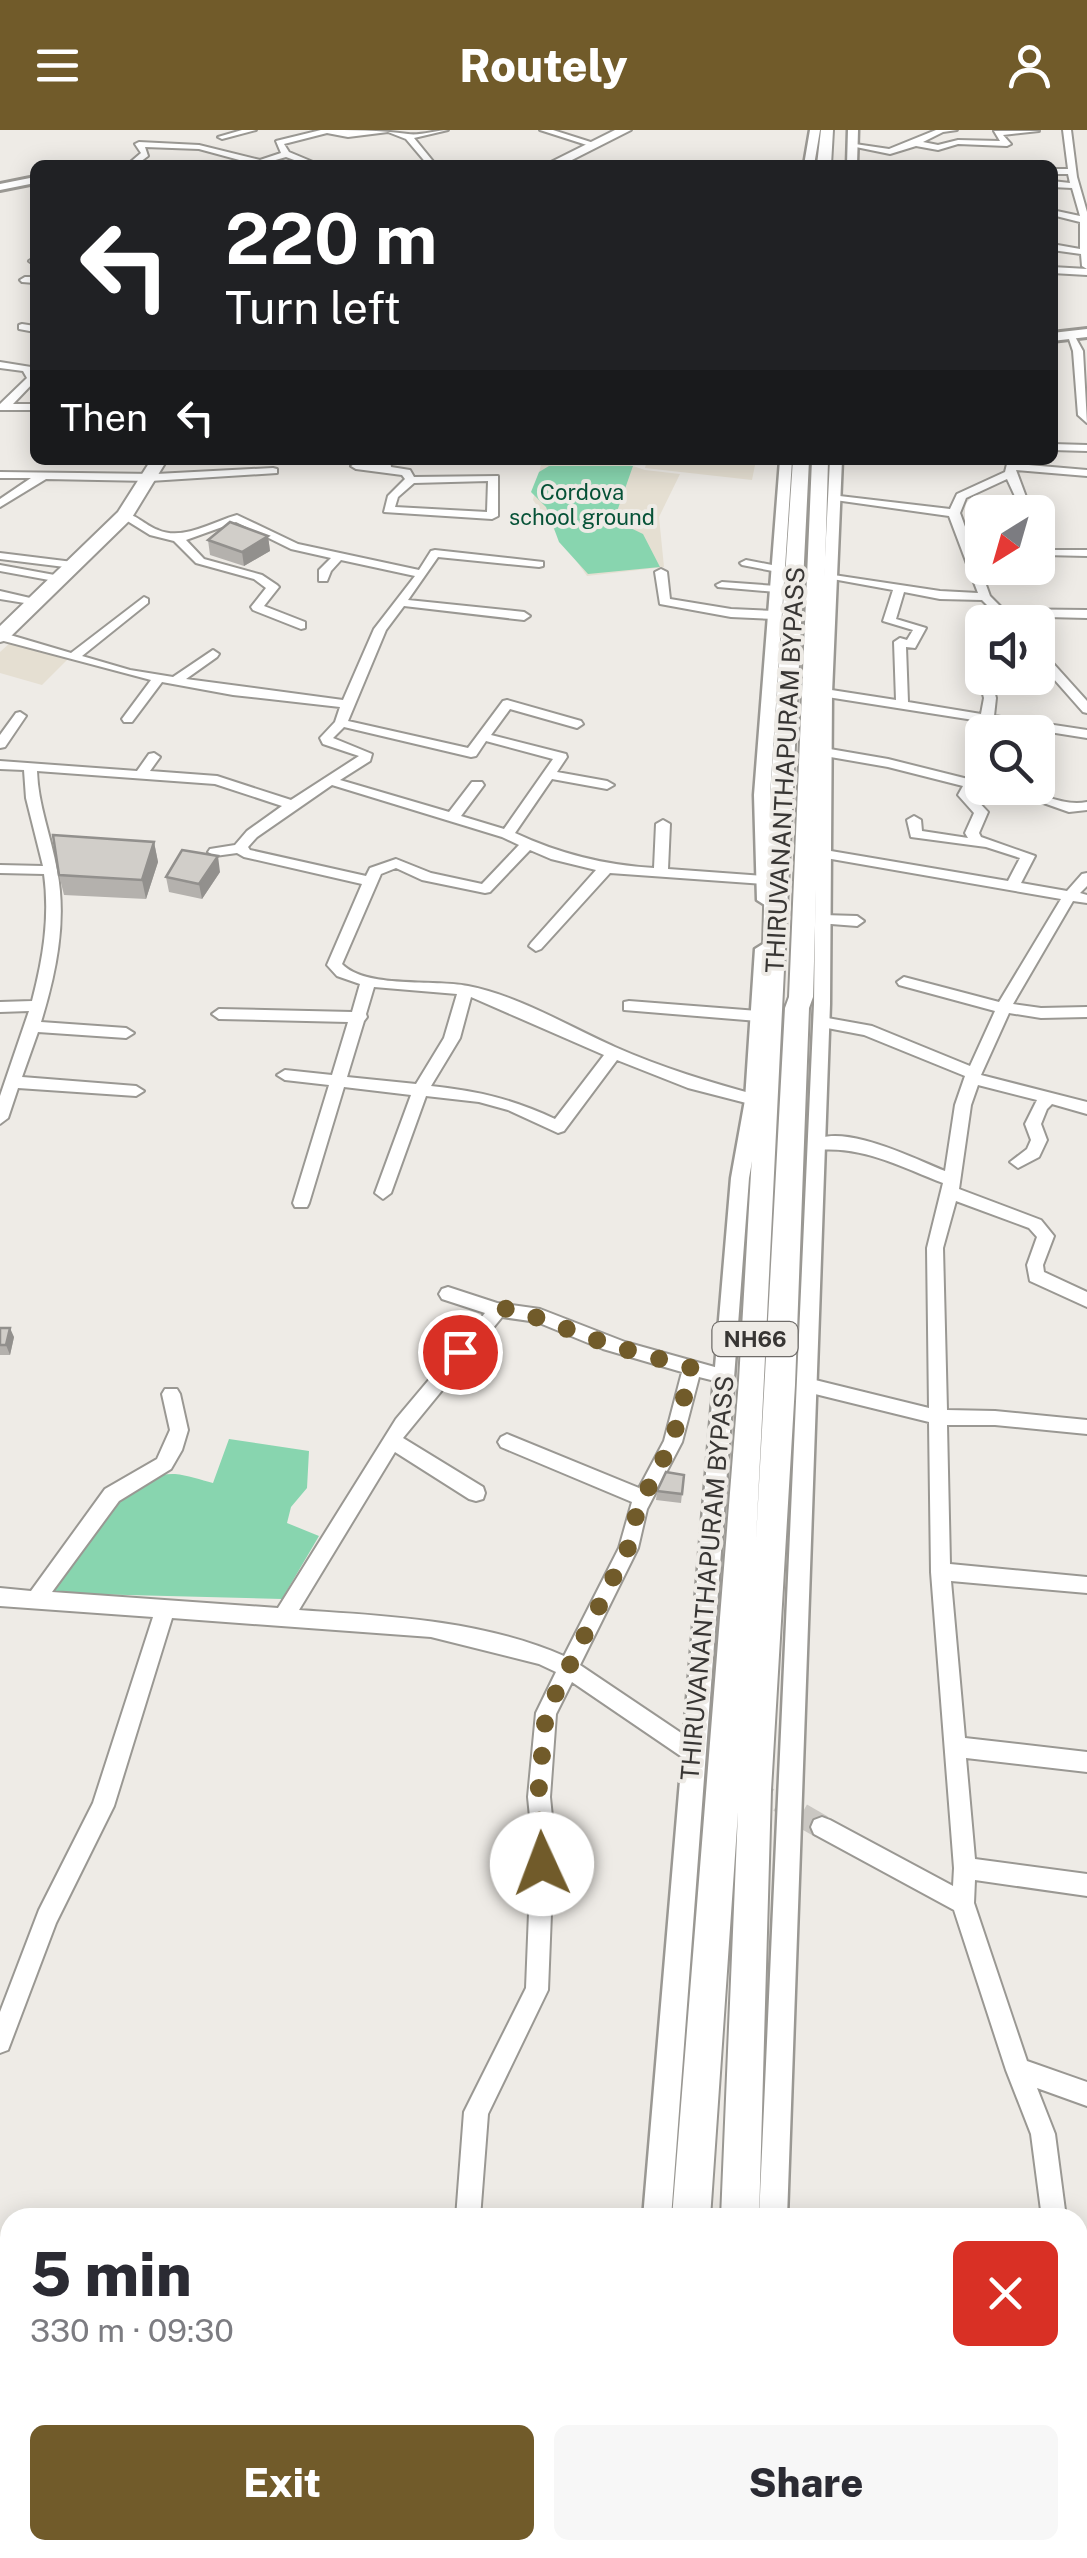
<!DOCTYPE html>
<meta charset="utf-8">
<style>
body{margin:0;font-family:"Public Sans",sans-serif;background:#f7f7f7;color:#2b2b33;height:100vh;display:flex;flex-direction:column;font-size:38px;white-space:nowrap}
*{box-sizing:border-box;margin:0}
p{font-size:32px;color:#7c7c81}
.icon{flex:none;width:55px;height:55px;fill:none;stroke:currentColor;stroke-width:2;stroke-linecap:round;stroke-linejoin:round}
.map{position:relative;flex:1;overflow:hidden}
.side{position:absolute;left:0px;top:2078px;width:1088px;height:352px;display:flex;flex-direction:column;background:#fff;border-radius:30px 30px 0 0;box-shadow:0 5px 25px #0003}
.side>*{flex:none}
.banner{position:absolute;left:30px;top:30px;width:1028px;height:305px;border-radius:15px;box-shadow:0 5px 25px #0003;background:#202124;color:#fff;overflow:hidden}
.needle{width:65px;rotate:217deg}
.fabs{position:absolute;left:965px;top:365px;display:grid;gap:20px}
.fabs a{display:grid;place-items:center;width:90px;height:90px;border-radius:15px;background:#fff;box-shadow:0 5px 25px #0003;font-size:50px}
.pin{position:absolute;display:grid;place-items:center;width:85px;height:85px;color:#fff;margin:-42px;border:5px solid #fff;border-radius:50%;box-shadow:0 2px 10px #0007}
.me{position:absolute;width:110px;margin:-55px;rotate:358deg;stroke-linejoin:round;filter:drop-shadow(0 0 8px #0008)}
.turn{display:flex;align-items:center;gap:35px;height:210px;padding:0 30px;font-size:45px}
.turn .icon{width:130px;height:130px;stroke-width:2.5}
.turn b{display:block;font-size:70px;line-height:85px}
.then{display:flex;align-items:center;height:95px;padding:0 30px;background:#0003;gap:20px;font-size:38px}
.round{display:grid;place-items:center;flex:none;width:105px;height:105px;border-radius:15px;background:#f7f7f7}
.headline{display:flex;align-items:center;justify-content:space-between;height:170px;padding:0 30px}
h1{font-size:60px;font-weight:800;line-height:75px}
.button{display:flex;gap:20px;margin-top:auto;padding:20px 30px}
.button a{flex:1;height:115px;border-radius:15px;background:#715b2a;color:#fff;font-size:40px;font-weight:800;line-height:115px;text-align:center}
.button a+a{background:#f7f7f7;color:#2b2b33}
header{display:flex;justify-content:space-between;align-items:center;height:130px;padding:0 30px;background:#715b2a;color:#fff;font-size:45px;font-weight:800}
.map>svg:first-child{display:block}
</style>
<header><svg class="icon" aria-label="menu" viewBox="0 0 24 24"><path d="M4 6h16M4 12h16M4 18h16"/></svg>Routely<svg class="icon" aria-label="person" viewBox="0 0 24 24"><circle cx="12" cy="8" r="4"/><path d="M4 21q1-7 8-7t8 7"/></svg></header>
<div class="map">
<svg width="1087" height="2428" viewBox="0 0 1087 2428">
<rect width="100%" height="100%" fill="#eeebe6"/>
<path fill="#e5dfd2" d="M542,330H615L645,340L680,344L659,387L664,437L587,446L533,370Z
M647,330H756L752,350L645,338Z
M11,512L68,529L42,555L0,543V522Z"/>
<path fill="#88d5af" d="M549,336H633L614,390L643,404L660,437L588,444L559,412L546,377L531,362L539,342Z
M229,1309L309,1321L307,1358L291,1377L287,1393L319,1406L282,1469L49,1463C74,1426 123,1341 175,1344C187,1345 201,1350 213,1353Z"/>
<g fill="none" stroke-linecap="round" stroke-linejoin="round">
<path stroke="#cac7c2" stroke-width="19" stroke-dasharray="19 10" stroke-linecap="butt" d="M753,1658L805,1688"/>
<path stroke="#cac7c2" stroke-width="24" stroke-dasharray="24 12" stroke-linecap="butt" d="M801,1685L822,1697"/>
<defs>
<path id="minor" d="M242,0H256L222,9L218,7Z
M321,0C351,0 380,0 408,4C420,6 436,0 448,0L414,8L436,35H428L406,9L388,2L348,7L327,3L284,14L289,22L320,35H308L286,27L258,35L199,19L145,17L148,26L136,35H127L141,23L135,14L139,12L199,15L260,30L281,23L276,11Z
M540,0H553L600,15L593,17Z
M936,0H957L943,2L923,12L938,15L958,10L1000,11L994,1H1039L1003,5L1011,14L1007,16L958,14L938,20L916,16L890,24L851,16L855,14L889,19Z
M1063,0H1071L1077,47L1087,82V139L1082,136L1081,124L1052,120V114L1080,119V92L1052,85V80L1080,86L1072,58L1052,57V51L1070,53L1068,44H1052V39H1068Z
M34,128L35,129V135L29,131Z
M1052,137L1087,139V145L1052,143Z
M25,147H35V153L22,152L20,150Z
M22,194L35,196V202L19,199V195Z
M1067,203H1073L1083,221L1087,293L1078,285L1073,221Z
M0,232L31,237L35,251L13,274H35V280H0V274L27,248L23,241L0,238Z
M1052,314L1087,315V321L1052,320Z
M380,330H390L391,337L410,340L414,347L498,346V386L492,389L384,382L388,366L405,349L402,345L356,339L351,336L356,333L380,335ZM488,351L487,382L395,377L398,367L414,353Z
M1008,330H1018L1017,334L1087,340V346L1016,340L1029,375L1024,378L1019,375L1007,349L966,368L960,383L990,466L1003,479L1087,480V488L1011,486L1016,492H1004L982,470L940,469L904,462L896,489L926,498L915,518L906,517L908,572L981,584L984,568L979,548L982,545V548H991L996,568L994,586L1087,600V608L993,593L991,602H982V605L979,602L980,591L821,566L819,563L825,559L896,570L894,512L900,508L907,510L913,500L883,491L893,460L827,448V444L940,461L978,463L949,386L835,370L831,369V365L950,379L957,364L1005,342Z
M273,338L277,339V343L150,351L46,349L0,377V369L31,348H0V342L156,344Z
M121,383C136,383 144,395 158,400C183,411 212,392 237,385L298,414L419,440L431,421L435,420L543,432V436L539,437L438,427L408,470L524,482L530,486L524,490L404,476L386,500L348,591L468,618L503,571L507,570L581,591L583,594L577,598L510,579L491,605L566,624L567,627L557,642L607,651L614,655L607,659L552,649L515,703C560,724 604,735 654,738L656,694L663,690L670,694L668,739L765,746L772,750L765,754L610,743L541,819L536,821L529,816L531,813L596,740L551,729L530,720L490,762L485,763L422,750L396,738L381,744L342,834C366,859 434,849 468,856C519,866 568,896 615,917C662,938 710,952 760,966L762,970L760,974L754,975L688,958L617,930L564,1001L558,1003L508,980L479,972L426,966L391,1063L383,1069L375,1063L411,965L344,957L309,1073L307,1077H295L293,1073L329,955L285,950L277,945L285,940L332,945L348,892L219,889L212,884L219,879L352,882L360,854L337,846L327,835L362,754L244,727L237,723L215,726L208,722L210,719L235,715L247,701L282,676L215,654L37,641C38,675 51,706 57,740C67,791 56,843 41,892L126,898L134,903L126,908L38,902L22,947L136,956L144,961L136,966L18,958L8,988L0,994V966L29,881L0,882V872L32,871C43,829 50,788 44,744L0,743V735L43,736L26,668L24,640L0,639V631L137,641L149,624L154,623L160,627L150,641L217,646L291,670L359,626L323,614L320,608L335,592L340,577L233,565L162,552L132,592H124L122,589L151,550L0,510V502L71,523L144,467L148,469V473L82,526L130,540L173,547L213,520L219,524L217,527L186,549L343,570L374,499L415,446L341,430L331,441L327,451H319V440L331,428L291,419L236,392L186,410L204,429L262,445L277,455L279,457L264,476L305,492V498L301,499L253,480L251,477L266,458L254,449L196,433L174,411L150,405L121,387ZM344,597L471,627L476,626L486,611L553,629L504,699L461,686L484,655L482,652H472L449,682L340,650L370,631L372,624L333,608ZM332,655L502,707L519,715L482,754L431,743L396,729L370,738L366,746L250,720L248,717L257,707ZM374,857L457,864L444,908L416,954L347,947L364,891L367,887L366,884ZM471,867L604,925L555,989C512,969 478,961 431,956L460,908Z
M1047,420H1087V426L1043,425V421Z
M0,423L73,432L79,435L73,438L0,429Z
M746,430L782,437L784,439L778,442L742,435L740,433Z
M0,435L60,446L66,449L60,452L0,441Z
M661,439L667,442L670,469L731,479L775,481L781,485L775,489L731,487L660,474L655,442Z
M722,452L776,456L782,459L776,462L718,457L716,455Z
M0,461L43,471L37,475L0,469Z
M1038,520L1042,521L1087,571V583L1083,582L1038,531Z
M20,582L26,586L5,617L0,618V605L16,583Z
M824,618L888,629L976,651L982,648V658H986L975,659L972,665L988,682L979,703L981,707L1035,726L1021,753L1067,761L1082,744L1087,743V756L1080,763L1087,765V773L1073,771L1013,874L1041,878L1087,877V887L1041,888L1009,883L981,945L1087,972V984L1052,974L1047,979L1041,994L1047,1010L1039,1027L1018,1038L1010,1032L1027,1019L1031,1010L1025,994L1037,970L978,955L971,975L959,1059L1041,1090L1054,1106L1043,1135L1044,1142L1087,1162V1177L1030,1151L1027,1135L1037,1107L1029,1098L956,1071L943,1118L947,1280L995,1281L1087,1290V1304L995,1295H947L950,1434L1087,1447V1463L951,1451L965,1608L1087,1622V1642L966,1628L975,1729L1087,1744V1766L975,1750L974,1773L1027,1931L1087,1952V1976L1037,1958L1055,2004L1066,2088H1042L1031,2004L1006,1940L954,1780L814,1704L811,1697L814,1690L822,1687L830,1690L953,1756L954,1738L931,1442L929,1292L807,1262L801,1260L798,1255L801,1250L807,1248L929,1278L927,1118L943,1053C901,1037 864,1016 817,1020L809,1014C837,989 915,1029 945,1041L955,975L965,946L864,905L822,897L814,892L822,887L872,896L970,936L995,881L899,855L897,852L904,847L999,872L1061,769L820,727V721L825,720L1008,751L1020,728L986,717L911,707L907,690L914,686L921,690L922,701L968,708L965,703L974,683L958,665L963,656L888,637L819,625L818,622Z
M1001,658C1030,656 1059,678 1087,672V680L1069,682Z
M823,785L857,786L864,791L857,796L818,793L816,790Z
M629,871L758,881L765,886L758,891L624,880V872Z
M448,1157L497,1173L540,1179L625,1212L729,1241L732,1246L729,1251L723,1253L699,1247L682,1312L647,1379L638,1418L580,1535L699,1615L702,1622L699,1629L692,1632L685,1629L572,1552L556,1584L550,1667L554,1707L548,1860L488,1984L480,2088H456L464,1982L526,1858L532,1707L528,1667L536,1583L556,1542L539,1534L431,1507L172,1488L114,1676L56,1793L8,1920L0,1923V1882L39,1780L93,1673L153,1487L0,1476V1458L31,1461L105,1359L157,1329L170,1300L162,1264L165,1259H177L180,1264L188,1300L182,1320L171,1339L119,1371L52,1462L278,1478L396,1289L485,1183L442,1169L439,1164L442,1159ZM502,1187L537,1192L603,1219L682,1242L664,1311L639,1358L507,1304L501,1307L498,1312L501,1317L632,1372L619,1418L564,1526C481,1490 388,1486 299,1480L395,1322L469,1369L476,1371L483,1369L485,1363L483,1357L403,1308Z
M1078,2254L1087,2258V2364L1078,2360Z
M0,2264L10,2265V2291L0,2290Z"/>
<path id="tertiary" d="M810,0H820L814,35H804Z
M848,0H858L857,35H847Z
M780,330H792L770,665L773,770L765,775L757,770L754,665Z
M830,330H842L832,563L830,874L787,2088H759L814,874L818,563Z
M763,814L771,819L763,970L749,1048L671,2088H643L731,1048L745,970L755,819Z
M615,2420H645L644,2428H614Z
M743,2420H773V2428H743Z"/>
<path id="secondary" d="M35,47V53L0,60V54Z
M1087,199V207L1052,211V203Z"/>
<path id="primary" d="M615,0H631L562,35H545Z
M151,330H167L131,389L7,510L0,512V496L118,382Z"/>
<path id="trunk" d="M821,0H833L831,35H817Z
M793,330H809L756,1410L785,878L789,867L812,330H828L813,867L809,878L795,1255L771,1660L759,2088H721L738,1682L710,2088H672L739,1250L762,854L765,742Z
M646,2420H688V2428H646Z
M704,2420H746V2428H704Z"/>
</defs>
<use href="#minor" stroke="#9a9893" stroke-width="4"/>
<use href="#tertiary" stroke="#9a9893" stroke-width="5"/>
<use href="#secondary" stroke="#9a9893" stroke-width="6"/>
<use href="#primary" stroke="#9a9893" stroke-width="4"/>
<use href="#trunk" stroke="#9a9893" stroke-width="4"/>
<use href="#minor" fill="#fff" fill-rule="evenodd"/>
<use href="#tertiary" fill="#fff" fill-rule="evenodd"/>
<use href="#secondary" fill="#fff" fill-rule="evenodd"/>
<use href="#primary" fill="#fff" fill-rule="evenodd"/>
<use href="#trunk" fill="#fff" fill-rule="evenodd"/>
</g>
<path fill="#b4b1ad" d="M268,406L270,421L244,436L210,425L208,410Z
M154,712L158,732L146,769L64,765L59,745Z
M220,742L202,769L169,762L166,747Z
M0,1198L14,1207L10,1225H0Z
M684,1345L681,1373L656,1370L657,1361Z"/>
<path fill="#92908d" d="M268,406L270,421L244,436L242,422Z
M154,712L158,732L146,769L142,750Z
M218,726L220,742L202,769L199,754Z
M10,1198L14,1207L10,1225L6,1215Z"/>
<path fill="#d1cec9" stroke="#92908d" stroke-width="2.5" d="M230,392L268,406L242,422L208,410Z
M53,705L154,712L142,750L59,745Z
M182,720L218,726L199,754L166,747Z
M0,1198H10L6,1215H0Z
M666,1342L684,1345L682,1364L657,1361Z"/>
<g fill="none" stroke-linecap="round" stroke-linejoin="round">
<path stroke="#715b2a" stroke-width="18" stroke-dasharray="0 32.4" d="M460,1222L497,1180L511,1178L610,1215L692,1238L672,1312L638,1378L628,1418L546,1583L538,1667L542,1734"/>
</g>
<g text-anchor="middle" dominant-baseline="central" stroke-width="8" stroke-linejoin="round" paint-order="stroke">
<g font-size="22" fill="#065237" stroke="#eeebe6">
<text x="582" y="362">Cordova<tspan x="582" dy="25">school ground</tspan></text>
</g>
<rect fill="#eeebe6" stroke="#6f6c69" stroke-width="2.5" x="712.5" y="1192" width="85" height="34" rx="8"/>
<g font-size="22" font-weight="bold" fill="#383634">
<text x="755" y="1209">NH66</text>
</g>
<g font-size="25" fill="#383634" stroke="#eeebe6">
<text transform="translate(785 640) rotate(-87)">THIRUVANANTHAPURAM BYPASS</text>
<text transform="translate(707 1448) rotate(-85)">THIRUVANANTHAPURAM BYPASS</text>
</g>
</g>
</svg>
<div class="fabs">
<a><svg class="needle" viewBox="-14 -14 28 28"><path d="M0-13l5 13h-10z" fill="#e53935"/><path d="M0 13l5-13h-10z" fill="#7c7c81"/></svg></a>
<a><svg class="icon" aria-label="sound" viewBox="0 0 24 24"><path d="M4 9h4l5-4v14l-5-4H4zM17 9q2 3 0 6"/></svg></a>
<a><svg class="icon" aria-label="search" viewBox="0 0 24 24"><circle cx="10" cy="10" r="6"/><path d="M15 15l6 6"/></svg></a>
</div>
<div class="pin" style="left:460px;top:1222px;background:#d93025"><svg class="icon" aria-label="arrive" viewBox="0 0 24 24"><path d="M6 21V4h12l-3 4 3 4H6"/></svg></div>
<svg class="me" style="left:542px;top:1734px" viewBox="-20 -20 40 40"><circle r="19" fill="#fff"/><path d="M0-13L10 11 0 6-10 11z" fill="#715b2a"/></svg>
<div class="banner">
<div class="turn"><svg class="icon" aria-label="left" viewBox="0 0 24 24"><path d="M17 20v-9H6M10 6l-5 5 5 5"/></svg><div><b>220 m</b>Turn left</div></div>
<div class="then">Then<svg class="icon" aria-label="left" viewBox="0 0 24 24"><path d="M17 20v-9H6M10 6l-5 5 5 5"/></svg></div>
</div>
<section class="side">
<div class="headline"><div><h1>5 min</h1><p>330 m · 09:30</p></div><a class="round" style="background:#d93025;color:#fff"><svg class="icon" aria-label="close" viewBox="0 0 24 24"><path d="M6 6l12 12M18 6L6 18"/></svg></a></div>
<div class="button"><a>Exit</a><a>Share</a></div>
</section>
</div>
